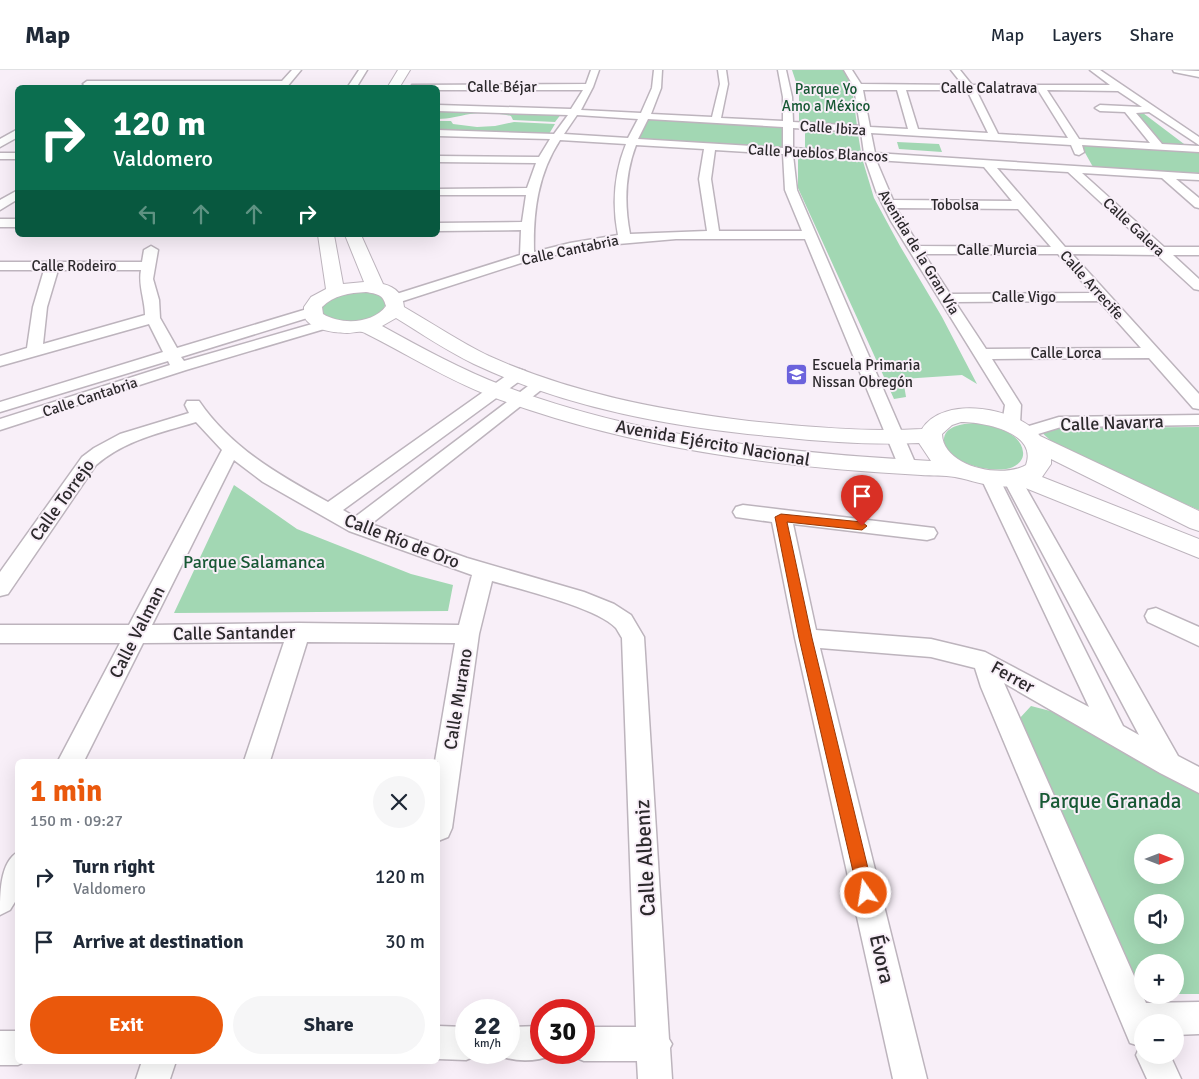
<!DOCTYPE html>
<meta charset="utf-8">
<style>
body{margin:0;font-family:Signika,sans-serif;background:#f6f6f7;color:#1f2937;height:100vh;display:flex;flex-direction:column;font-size:19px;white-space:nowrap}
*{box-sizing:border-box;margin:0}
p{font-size:16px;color:#747a83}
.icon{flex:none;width:28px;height:28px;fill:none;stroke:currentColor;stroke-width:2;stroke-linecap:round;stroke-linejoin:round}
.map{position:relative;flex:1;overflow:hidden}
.details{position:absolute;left:15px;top:689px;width:425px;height:305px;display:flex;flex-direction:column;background:#fff;border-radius:8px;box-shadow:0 5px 20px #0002}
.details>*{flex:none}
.top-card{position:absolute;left:15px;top:15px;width:425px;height:152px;border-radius:8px;box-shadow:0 5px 20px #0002;background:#0b6e4f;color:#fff;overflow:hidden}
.needle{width:32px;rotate:90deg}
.controls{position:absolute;left:1134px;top:764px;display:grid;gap:10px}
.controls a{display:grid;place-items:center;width:50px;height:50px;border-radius:50%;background:#fff;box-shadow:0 5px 20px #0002;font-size:25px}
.speed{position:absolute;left:455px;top:929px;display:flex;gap:10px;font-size:25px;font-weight:700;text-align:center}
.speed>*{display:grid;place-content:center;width:65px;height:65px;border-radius:50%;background:#fff;box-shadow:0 5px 20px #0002;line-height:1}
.speed small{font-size:12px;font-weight:400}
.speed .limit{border:8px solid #d22;background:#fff;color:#111}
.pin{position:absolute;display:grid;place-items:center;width:42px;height:42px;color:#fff;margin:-51px -21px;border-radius:50% 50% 50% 0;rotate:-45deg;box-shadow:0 0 5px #0007}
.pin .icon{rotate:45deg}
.me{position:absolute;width:55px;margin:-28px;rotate:347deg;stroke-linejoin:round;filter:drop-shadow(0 0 4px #0008)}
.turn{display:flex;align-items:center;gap:18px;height:105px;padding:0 15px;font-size:22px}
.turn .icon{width:65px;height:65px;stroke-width:2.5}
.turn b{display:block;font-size:35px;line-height:42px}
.lanes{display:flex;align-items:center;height:48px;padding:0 15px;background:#0003;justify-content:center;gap:25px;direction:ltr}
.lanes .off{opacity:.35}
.round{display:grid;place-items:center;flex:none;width:52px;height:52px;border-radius:26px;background:#f6f6f7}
.headline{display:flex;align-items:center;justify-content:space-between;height:85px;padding:0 15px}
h1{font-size:30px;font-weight:700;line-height:38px;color:#ea580c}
.button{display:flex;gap:10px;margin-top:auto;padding:10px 15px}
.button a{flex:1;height:58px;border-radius:30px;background:#ea580c;color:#fff;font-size:20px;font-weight:700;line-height:58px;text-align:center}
.button a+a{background:#f6f6f7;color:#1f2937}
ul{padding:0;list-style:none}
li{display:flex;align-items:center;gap:15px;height:65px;padding:0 15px}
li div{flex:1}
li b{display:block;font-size:19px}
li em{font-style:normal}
header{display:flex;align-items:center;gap:30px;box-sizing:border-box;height:70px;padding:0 25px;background:#fff;border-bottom:1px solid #e0e1e3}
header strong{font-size:24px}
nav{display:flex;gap:28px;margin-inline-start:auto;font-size:18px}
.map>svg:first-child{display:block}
</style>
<header>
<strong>Map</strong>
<nav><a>Map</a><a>Layers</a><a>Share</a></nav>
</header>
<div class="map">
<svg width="1199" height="1009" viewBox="0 0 1199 1009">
<rect width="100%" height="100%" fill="#f8eff8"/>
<path fill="#a2d7b3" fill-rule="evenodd" d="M792,0H844L852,17L857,56L799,53V21Z
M438,39H495L562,43L555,52L513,50L511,46C498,43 483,42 470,44C458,46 449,49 438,49Z
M1143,43L1188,77L1161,75L1134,44Z
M646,48L786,56V79L638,70Z
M438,51H451L453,54L477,57L495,56L514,52L555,54L549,64L438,62Z
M805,61L858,64L861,82L805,79Z
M897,72L939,74L942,82L899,79Z
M1079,72L1193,79L1199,83V103L1093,97Z
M798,84L862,88L874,128L900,176L942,247L977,314L962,305L903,309L906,327L894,329L798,118Z
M361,220L378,224L386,232C384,246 363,253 350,253C341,252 330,249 321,247L319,236L324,230Z
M973,353C990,355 1021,361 1023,382C1024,389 1019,394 1013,397C995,405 947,394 944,371C943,356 963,354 973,353Z
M1047,354L1068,358L1199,357V440L1060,379L1040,361Z
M234,415L297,459L411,504L453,515L448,541L174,543Z
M1031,636L1058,643L1199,718V924H1175V892H1142V925H1128L1019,649ZM1142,772H1175V805H1142ZM1142,832H1175V865H1142Z"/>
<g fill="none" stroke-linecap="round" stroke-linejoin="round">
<defs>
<path id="street" d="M292,0H301L286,18L87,17L83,14L87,11H282Z
M359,0H367L356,18H347Z
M591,0H599L593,17L581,40L641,43L652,18L654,0H662L661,18L651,44L712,47L720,14L718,0H726L728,14L721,48L783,51V27L778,0H786L792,27L793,52L860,56L854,17L844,0H852L861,14L963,15L951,0H960L972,15H1110L1090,0H1100L1199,67V75L1149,42L1136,43L1162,74L1199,76V82L1082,75L1084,82L1079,85L1075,84L1071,75L871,63L875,83L1199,104V110L1176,109L1199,128V138L1195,137L1162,108L1082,103L1164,177H1199V185H1173L1199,209V220L1194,219L1157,185L1072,184L1199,324V339L1193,338L1149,288L992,289L1021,335L1020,354L1017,358L1011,359L1005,358L1002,354L1005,335L891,151L876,121L865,89L793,85L797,120L917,397L915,401L908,403L901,401L899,397L805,169H676L595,176L524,192L400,232H390L388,229L390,226L520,185L521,160L438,161V153L522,152L526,125H438V119L527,118L536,93L438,92V86L539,87L550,69L438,66V60L554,64L568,45L438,41V35L571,39L583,20H438V18H411L412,15L586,14ZM863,20H897L908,59L870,57ZM906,20H967L988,63L918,59ZM976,20H1038L1068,68L998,64ZM1047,20L1118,21L1142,37L1100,35L1095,38L1100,41L1125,42L1150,73L1079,69ZM577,45L638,49L628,68L564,64ZM648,49L783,57V78L638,69ZM793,58L861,62L864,83L793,78ZM560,70L626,74C614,104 612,134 618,165L570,173L534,182C533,141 538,104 560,70ZM636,75L704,79L699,109L707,161L630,164C624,133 625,104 636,75ZM715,80L783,84L785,120L802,161H719L711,109ZM876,90L984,97L1012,131L893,130ZM997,98L1068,102L1149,177H1065ZM896,138L1018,139L1051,177L919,176ZM924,184H1058L1092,223L950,224ZM1099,231L1141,278L986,279L955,232Z
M1173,0L1199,1V7L1174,2Z
M18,59V67L0,77V69Z
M0,83H18V89H0Z
M18,120V129L0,140V130Z
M0,149H18V157H0Z
M151,176L158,180L153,209L159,230L160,248L177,278L307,239H317L319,242L317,245L181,287L184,291L326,250L331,251L333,254L331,257L186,300L0,360V349L170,295L168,291L0,342V332L163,282L149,254L0,296V286L27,278L33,237L44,200H0V192H142L144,180ZM58,200H141C138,215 145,230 145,245L43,274L47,237Z
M519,299L525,301L527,304L525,307L343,440L355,447L536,310H548L550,313L371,454L467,488L584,522L614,534L631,545L644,567L669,969L672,974L670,978L672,1009H638L637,991H584L572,986L571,982H584V957H636L622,568C620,565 618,561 616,558C598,538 520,519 492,511L479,564L452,758L448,767L438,771V691H435L455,573L307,572L270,691H244L284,572L143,573L84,691H58L120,573H0V555H129L222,380L196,352C160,363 125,370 96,395L8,524L0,526V502L82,387L94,378L120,364L189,343L185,335L187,331H199C231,378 279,405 328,432L513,301ZM234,390L263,412L349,461L472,505L459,555L299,553L152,555Z
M1199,345V355L1061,357L1025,368L1019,367L1016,363L1019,359L1059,347Z
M990,402L997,404L1123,656L1139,665L1003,409L1005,405L1012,403L1019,405L1021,409L1178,686L1199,697V723L1160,703L1004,613L1146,933L1199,932V964L1175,965V952H1142V985H1170L1181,1009H1147L1136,985L1140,976L1130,973L981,617L975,598L931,587L820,578L927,1009H893L795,568L772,452L736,447L733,442L736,437L743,435L934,458L937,463L934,468L927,470L793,454L816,560L931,569L985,582L1089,637L981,408L983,404Z
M1156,538L1199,557V576L1148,552L1145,546L1148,540Z
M18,782V827L10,840L0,845C0,823 0,792 18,782Z
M438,956L466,957V982H479L478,985L466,990L438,989Z
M541,956V982H554L553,985C535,992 515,992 497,985L496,982H509V957Z
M0,961H18V991H26L18,995H0Z
M142,991H176L170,1009H136Z"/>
<path id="secondary" d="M398,0H410L399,18H387Z
M318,165H334L343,214L364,212L345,165H361L383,214C396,217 403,225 404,237C432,253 460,272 489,286C571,323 660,340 749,351C806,357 864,362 922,359C944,324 1019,338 1040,366L1199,441V461L1190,458L1051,389V394L1042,407L1199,469V488L1018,415C995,420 976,411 955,407C944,405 932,406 921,405C774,397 628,378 490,326C446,309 407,284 365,263C360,260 353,263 347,263C336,263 311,260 305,248C304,245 304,241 304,237L311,227L326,219ZM366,222C377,224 383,224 386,236C373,254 341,255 323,244L322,237C334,225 349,223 366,222ZM396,248C422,264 447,281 474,294C569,339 676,358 779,367C826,372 873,375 919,373L931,391C787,383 641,368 504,316C462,300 422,278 382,256ZM961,352C983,352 1038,362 1026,395C1002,409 943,397 942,364L952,355Z"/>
</defs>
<use href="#street" stroke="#bdb4bd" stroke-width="3"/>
<use href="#secondary" stroke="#bdb4bd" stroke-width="2"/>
<use href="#street" fill="#fff" fill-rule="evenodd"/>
<use href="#secondary" fill="#fff" fill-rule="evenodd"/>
</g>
<path fill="#ea580c" stroke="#983908" d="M781,444L862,452L867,456L862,460L787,452L812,568L874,823L872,829L866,831L861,829L858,823L799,568L775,447Z"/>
<defs>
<symbol id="school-square" viewBox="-11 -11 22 22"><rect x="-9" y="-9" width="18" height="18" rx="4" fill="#6b62dc" stroke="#f8eff8"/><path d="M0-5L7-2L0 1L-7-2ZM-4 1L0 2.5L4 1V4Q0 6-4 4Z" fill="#fff"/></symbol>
</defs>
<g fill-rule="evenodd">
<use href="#school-square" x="784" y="292" width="25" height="25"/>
</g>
<g text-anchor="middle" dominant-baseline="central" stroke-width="4" stroke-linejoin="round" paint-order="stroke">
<g font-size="15" fill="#2c292c" stroke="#f8eff8">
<text x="502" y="17">Calle Béjar</text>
<text x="989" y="18">Calle Calatrava</text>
<text transform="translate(833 58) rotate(4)">Calle Ibiza</text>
<text transform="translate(818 83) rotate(3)">Calle Pueblos Blancos</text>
<text x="955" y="135">Tobolsa</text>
<text transform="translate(1134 157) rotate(43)">Calle Galera</text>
<text transform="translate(570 180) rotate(-12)">Calle Cantabria</text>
<text x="997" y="180">Calle Murcia</text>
<text transform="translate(919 182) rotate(59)">Avenida de la Gran Vía</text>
<text x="74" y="196">Calle Rodeiro</text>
<text transform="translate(1092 215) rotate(48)">Calle Arrecife</text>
<text x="1024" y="227">Calle Vigo</text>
<text x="1066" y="283">Calle Lorca</text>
<text transform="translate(90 327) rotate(-18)">Calle Cantabria</text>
</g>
<g font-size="15" fill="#175834" stroke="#f8eff8">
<text x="826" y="19">Parque Yo<tspan x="826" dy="17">Amo a México</tspan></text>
</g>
<g font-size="15" fill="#2c292c" stroke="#f8eff8" text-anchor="start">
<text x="812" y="295">Escuela Primaria<tspan x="812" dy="17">Nissan Obregón</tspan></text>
</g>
<g font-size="18" fill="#2c292c" stroke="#f8eff8">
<text transform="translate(1112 353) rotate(-2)">Calle Navarra</text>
<text transform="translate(713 373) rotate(10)">Avenida Ejército Nacional</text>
<text transform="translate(62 430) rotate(-54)">Calle Torrejo</text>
<text transform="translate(402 471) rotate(21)">Calle Río de Oro</text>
<text transform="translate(137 562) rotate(-63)">Calle Valman</text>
<text transform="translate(234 563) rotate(-1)">Calle Santander</text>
<text transform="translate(1013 607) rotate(29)">Ferrer</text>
<text transform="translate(458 629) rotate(-81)">Calle Murano</text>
</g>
<g font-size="18" fill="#175834" stroke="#f8eff8">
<text x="254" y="492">Parque Salamanca</text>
</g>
<g font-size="21" fill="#175834" stroke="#f8eff8">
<text x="1110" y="731">Parque Granada</text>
</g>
<g font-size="21" fill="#2c292c" stroke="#f8eff8">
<text transform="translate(645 788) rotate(-93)">Calle Albeniz</text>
<text transform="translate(882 889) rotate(77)">Évora</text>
</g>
</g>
</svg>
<div class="controls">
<a><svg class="needle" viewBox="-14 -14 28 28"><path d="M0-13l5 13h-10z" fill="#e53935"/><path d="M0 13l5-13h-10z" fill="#747a83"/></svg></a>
<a><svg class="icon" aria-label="sound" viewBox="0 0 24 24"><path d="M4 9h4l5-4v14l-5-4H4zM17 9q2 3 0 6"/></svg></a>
<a>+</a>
<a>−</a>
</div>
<div class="speed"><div>22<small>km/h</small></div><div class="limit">30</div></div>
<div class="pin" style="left:862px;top:456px;background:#d93025"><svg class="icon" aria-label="arrive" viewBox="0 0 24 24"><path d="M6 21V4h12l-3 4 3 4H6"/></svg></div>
<svg class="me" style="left:866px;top:823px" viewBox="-20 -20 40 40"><circle r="17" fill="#ea580c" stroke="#fff" stroke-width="3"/><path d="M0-11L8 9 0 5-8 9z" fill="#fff"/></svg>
<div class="top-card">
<div class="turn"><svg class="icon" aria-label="right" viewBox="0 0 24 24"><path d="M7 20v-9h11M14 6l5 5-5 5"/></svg><div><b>120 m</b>Valdomero</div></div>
<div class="lanes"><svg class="icon off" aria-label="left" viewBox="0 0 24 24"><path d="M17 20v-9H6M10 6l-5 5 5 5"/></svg><svg class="icon off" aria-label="ahead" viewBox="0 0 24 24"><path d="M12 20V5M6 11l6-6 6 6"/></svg><svg class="icon off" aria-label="ahead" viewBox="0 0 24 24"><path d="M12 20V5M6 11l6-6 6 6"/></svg><svg class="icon" aria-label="right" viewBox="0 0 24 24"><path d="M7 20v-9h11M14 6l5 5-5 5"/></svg></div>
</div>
<section class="details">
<div class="headline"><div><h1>1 min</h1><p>150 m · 09:27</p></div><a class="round"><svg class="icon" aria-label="close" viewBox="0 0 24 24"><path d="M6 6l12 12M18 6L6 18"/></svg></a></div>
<ul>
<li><svg class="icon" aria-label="right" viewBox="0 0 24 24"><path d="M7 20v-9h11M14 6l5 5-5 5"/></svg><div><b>Turn right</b><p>Valdomero</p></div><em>120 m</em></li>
<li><svg class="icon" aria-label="arrive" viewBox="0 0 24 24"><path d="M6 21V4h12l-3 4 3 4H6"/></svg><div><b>Arrive at destination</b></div><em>30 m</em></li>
</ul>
<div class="button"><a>Exit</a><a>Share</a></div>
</section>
</div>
